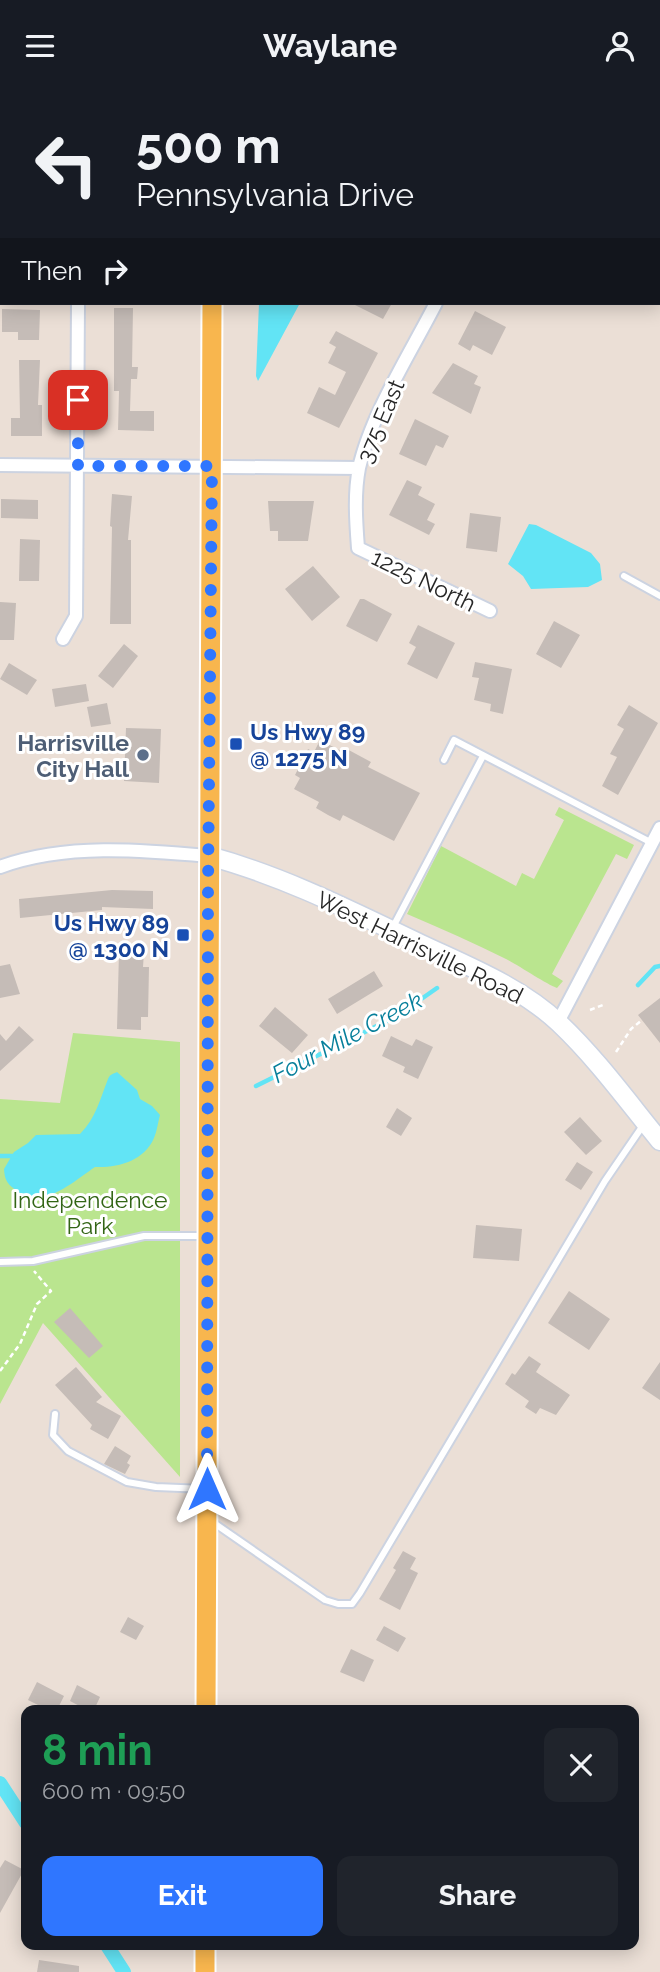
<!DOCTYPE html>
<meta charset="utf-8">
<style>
body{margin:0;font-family:Raleway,sans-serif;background:#20242c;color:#f1f3f6;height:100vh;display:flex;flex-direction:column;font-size:26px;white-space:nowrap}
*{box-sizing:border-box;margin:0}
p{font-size:23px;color:#9ea1a6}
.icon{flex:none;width:38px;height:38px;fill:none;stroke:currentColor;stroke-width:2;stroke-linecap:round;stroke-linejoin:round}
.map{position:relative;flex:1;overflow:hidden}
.drawer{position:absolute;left:21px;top:1614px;width:618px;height:245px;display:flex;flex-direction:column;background:#171b24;border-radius:14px;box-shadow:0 4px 18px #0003}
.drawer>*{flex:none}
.guide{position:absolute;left:0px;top:0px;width:662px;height:214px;box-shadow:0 4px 18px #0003;background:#171b24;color:#f1f3f6;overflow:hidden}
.pin{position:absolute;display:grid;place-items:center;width:60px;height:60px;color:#fff;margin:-30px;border-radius:14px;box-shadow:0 4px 10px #0006}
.me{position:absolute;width:77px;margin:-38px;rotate:0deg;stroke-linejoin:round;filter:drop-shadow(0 0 5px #0008)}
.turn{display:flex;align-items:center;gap:24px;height:147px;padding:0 21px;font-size:32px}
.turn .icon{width:91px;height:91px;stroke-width:2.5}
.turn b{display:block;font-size:49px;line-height:60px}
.then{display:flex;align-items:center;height:66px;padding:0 21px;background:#0003;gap:14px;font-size:26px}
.round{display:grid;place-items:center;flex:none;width:74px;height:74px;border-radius:14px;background:#20242c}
.headline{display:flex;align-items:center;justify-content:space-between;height:119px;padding:0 21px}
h1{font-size:42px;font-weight:700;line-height:52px;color:#1e9e55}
.button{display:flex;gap:14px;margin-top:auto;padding:14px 21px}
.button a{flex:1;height:80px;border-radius:14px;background:#2f76ff;color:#fff;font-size:28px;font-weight:700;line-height:80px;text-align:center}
.button a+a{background:#20242c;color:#f1f3f6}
header{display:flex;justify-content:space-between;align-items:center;height:91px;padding:0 21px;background:#171b24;font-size:32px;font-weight:700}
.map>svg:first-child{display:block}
</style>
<header><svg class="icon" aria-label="menu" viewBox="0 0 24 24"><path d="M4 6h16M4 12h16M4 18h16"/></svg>Waylane<svg class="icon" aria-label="person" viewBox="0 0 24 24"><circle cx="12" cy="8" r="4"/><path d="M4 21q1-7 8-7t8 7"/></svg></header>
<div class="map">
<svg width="660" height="1881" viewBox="0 0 660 1881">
<rect width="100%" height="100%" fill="#ebdfd6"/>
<path fill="#bae58f" d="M559,716L634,754L627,768L616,763L552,883L563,890L557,897C546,893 521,876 506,868C474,852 440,837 407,823L441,755L516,795L522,782L534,788L564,729L555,724Z
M73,942L180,951V1386L43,1232L0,1313V1008L60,1012Z"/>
<path fill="#62e4f5" d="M259,212H300L258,290L256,285Z
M529,433L536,434L591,462L600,473L602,489L588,496L531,498L523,485L508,473Z
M117,981L137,999L140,1008L152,1015L160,1024C158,1031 157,1040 154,1047C144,1070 118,1077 95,1076C74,1090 42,1120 17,1100C8,1093 5,1091 4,1078L14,1061L28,1052L36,1044L80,1043C96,1027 100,1008 108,988C110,983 113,983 117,981Z"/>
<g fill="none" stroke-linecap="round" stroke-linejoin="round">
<path stroke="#62e4f5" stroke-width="4.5" d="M638,894L655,876L660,875
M256,995L397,925L437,897
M0,1065H17"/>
<path stroke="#62e4f5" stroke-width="14" d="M0,1692L26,1732
M106,1853L124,1881"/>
</g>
<path fill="#c5bcb7" d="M351,212H392L383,228Z
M114,217H133L132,276H138L137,288H131L130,320H154V340L118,339L119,300H114Z
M2,218L40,219L39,249H18V241H2Z
M475,220L506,236L492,264L473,254L470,260L458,253Z
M336,240L378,262L339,337L307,322L319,296L335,304L346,281L328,272L336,256L329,252Z
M19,269H40L38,314H42V345H11V327H20Z
M453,272L478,285L474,293L481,296L471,323L432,302Z
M415,328L449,345L443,357L436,354L426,375L399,363Z
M407,389L422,396L418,404L435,413L427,429L435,433L429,444L389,424Z
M112,403L132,405L128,449H131V533H110L112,436L110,435Z
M1,408L38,409V428L1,427Z
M268,410H314L308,450H278V440H270Z
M470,422L501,426L497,461L466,457Z
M20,448L40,449L39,490H19Z
M313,475L340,506L312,530L285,498Z
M360,508H364L392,523L377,551L346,535Z
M0,511L16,512L14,549H0Z
M554,530L580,544L561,577L536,563Z
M418,534L455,552L437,588L407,573L416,556L409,552Z
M124,553L138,565L113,597L98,585Z
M475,571L512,578L503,623L490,620L491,613L474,609L479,587L472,586Z
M9,572L37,589L27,604L0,588Z
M86,593L89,610L55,616L52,598Z
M107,612L111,633L91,636L87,616Z
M629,614L658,632L618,704L602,695L617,666L610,663L624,638L617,634Z
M126,637L161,638L159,692L124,690Z
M320,649L343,661L345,657L371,671L368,676L420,702L394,750L343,724L340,730L328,724L316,717L319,711L294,698L300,687L295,684L308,658L314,661Z
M112,799L153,800V818L102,816V819L20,827L19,808Z
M119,861H144L143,876H149L148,926H141V939L117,938Z
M10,873L20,903L0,907V875Z
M374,880L383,895L337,923L328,908Z
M660,907V952L638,924Z
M275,916L308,944L292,962L259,935Z
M19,935L34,949L0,980V943L6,950Z
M391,945L412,955L416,948L433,956L418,988L403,981L405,976L382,965Z
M397,1017L412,1027L401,1045L386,1036Z
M580,1026L602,1050L586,1064L564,1041Z
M577,1071L593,1081L581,1099L565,1089Z
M476,1134L522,1138L519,1170L473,1167Z
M569,1200L610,1228L589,1259L548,1232Z
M70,1217L103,1255L89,1267L54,1231Z
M529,1265L541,1273L536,1281L570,1304L556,1324L540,1317L536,1323L525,1316L529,1310L505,1293L512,1282L515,1284Z
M660,1271V1309L642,1297Z
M76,1276L102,1306L96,1311L121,1325L108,1348L90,1338L92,1334L55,1294Z
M115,1355L131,1365L127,1372L130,1374L125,1383L104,1373Z
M403,1460L416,1467L410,1478L418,1482L400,1519L379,1508L396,1479L393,1477Z
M128,1526L144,1535L136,1549L120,1541Z
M384,1535L406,1547L398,1561L376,1549Z
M351,1558L374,1569L364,1591L340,1581Z
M37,1591L64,1605L57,1619H48L28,1609Z
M77,1594L100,1606L94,1619H87L70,1610Z
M5,1769L24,1779L0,1822V1777Z
M39,1869L79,1875V1881H37Z"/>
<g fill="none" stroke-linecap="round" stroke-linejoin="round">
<defs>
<path id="service" d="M624,485L660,505
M444,669L454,649L652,752
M393,836L483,665
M0,1171L33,1170L144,1145H206
M55,1323L53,1344L68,1360L127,1391L156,1396L205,1398
M211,1430L325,1509L338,1513H352L360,1502L605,1090L644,1033"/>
<path id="minor" d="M277,0L278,2
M0,91L2,92
M436,212C411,261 371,323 359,377C354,403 356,431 358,457L490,520
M0,374L359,377
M63,548L76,525L78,212
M0,776C65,752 142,759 209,765
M558,931L660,737"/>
<path id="secondary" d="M209,765C283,785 352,820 421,853C468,875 521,896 559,932C597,968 628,1011 660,1050"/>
<path id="primary" d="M213,2V0
M206,1619L212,212
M205,1881V1853"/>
</defs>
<use href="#service" stroke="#ccd3e1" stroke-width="10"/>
<use href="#minor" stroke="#ccd3e1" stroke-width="16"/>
<use href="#secondary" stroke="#ccd3e1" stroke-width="21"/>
<use href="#primary" stroke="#fff" stroke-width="23"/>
<path stroke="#fff" stroke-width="2.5" stroke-dasharray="5 3.5" stroke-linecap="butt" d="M590,919L603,914
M616,961L631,938L642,929
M0,1280L20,1253L37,1213L51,1200L34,1180"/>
<use href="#service" stroke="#fff" stroke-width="6"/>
<use href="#minor" stroke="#fff" stroke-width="12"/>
<use href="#secondary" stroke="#fff" stroke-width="18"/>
<use href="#primary" stroke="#f8b64e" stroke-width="19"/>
</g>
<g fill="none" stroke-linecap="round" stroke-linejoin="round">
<path stroke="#2f76ff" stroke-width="12" stroke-dasharray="0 21.6" d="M78,309V375H212L208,801L207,1398"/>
</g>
<g fill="#1a4fb4" stroke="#fff" stroke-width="2.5">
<rect x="229" y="646" width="14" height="14" rx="3.5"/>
<rect x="176" y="837" width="14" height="14" rx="3.5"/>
</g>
<circle fill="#5c6f8a" stroke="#fff" stroke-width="2.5" cx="143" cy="664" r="7"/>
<g text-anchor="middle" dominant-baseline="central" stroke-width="6" stroke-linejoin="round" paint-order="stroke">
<g font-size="23" fill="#272727" stroke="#fff">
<text transform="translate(380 330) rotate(-67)">375 East</text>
<text transform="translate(424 489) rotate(26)">1225 North</text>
<text transform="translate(420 856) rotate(26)">West Harrisville Road</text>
</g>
<g font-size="23" font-weight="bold" fill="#164399" stroke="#fff" text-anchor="start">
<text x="250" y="640">Us Hwy 89<tspan x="250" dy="26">@ 1275 N</tspan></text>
<text x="169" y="831" text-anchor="end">Us Hwy 89<tspan x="169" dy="26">@ 1300 N</tspan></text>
</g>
<g font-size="23" font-weight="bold" fill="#4e5e75" stroke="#fff" text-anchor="end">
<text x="129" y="651">Harrisville<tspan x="129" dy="26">City Hall</tspan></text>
</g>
<g font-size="23" fill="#326515" stroke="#fff">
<text x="90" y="1108">Independence<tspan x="90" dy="26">Park</tspan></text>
</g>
<g font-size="24" font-style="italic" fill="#067f9b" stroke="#fff">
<text transform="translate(347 946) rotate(-28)">Four Mile Creek</text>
</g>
</g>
</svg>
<div class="pin" style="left:78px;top:309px;background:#d93025"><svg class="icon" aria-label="arrive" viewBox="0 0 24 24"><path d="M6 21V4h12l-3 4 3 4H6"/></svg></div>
<svg class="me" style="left:207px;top:1398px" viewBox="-20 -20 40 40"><path d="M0-17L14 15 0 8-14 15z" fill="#2f76ff" stroke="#fff" stroke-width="4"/></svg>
<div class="guide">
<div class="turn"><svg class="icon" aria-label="left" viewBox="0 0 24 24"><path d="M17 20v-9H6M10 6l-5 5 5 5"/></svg><div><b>500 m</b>Pennsylvania Drive</div></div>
<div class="then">Then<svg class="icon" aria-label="right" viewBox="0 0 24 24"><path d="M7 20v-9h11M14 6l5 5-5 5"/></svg></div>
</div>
<section class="drawer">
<div class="headline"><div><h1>8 min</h1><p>600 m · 09:50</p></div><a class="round"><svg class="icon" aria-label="close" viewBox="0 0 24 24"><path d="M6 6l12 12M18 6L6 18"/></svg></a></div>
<div class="button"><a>Exit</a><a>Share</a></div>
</section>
</div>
